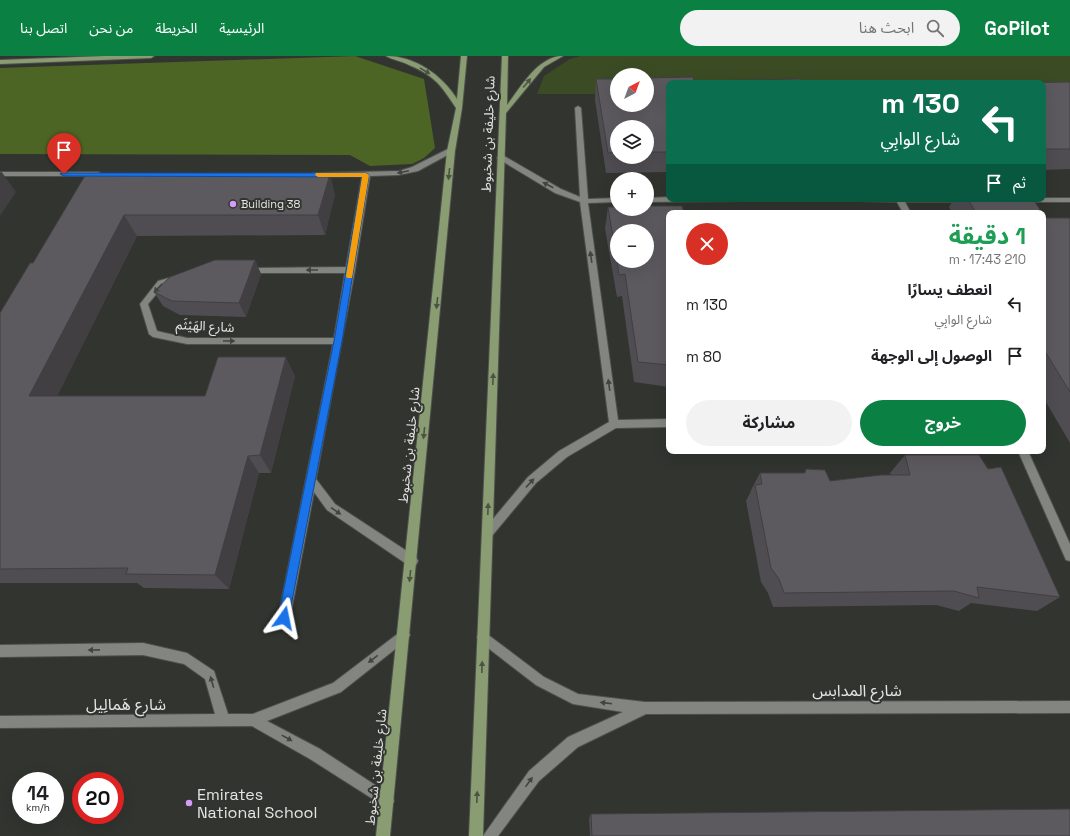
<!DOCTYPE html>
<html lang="ar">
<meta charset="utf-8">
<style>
body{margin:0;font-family:"Space Grotesk","Noto Sans Arabic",sans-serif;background:#f2f2f2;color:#202124;direction:rtl;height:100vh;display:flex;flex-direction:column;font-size:15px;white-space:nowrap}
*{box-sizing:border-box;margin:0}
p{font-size:13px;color:#757577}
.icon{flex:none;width:22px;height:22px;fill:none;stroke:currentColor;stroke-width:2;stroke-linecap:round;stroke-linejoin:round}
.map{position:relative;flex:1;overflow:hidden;direction:ltr}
.drawer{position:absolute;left:666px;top:154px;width:380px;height:244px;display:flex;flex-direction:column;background:#fff;border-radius:8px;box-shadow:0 4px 16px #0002;direction:rtl}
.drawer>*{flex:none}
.top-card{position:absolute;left:666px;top:24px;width:380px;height:122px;border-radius:8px;box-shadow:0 4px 16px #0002;direction:rtl;background:#0b6e4f;color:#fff;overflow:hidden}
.needle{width:26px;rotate:41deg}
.buttons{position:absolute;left:610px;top:12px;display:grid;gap:8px}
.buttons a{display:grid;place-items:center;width:44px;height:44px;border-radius:50%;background:#fff;box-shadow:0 4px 16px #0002;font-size:20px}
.speed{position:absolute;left:12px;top:716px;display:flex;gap:8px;font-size:20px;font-weight:700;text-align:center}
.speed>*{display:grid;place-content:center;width:52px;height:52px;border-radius:50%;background:#fff;box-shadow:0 4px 16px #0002;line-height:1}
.speed small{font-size:10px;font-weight:400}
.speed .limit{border:6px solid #d22;background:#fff;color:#111}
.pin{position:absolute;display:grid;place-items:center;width:34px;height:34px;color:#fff;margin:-41px -17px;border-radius:50% 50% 50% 0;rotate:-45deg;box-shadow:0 0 4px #0007}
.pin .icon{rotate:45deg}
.me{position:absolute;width:44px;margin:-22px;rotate:12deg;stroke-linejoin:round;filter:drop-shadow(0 0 3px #0008)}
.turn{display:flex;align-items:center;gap:14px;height:84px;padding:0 20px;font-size:18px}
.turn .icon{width:52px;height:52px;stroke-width:2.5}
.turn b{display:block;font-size:28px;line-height:34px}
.then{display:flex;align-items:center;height:38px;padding:0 20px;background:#0003;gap:8px;font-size:15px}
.round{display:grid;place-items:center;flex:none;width:42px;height:42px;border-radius:21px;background:#f2f2f2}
.summary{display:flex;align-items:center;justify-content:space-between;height:68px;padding:0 20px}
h1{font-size:24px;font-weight:700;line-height:30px;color:#1e9e55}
.action{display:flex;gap:8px;margin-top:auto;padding:8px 20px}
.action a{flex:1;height:46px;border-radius:24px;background:#0b8043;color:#fff;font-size:16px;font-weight:700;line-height:46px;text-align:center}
.action a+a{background:#f2f2f2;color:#202124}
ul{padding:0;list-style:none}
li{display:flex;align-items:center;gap:12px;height:52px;padding:0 20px}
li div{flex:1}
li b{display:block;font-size:15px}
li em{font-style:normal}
header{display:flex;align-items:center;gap:24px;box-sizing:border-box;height:56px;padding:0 20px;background:#0b8043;color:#fff}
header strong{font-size:19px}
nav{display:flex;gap:22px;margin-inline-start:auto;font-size:14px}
.search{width:280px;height:36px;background:#f2f2f2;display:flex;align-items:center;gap:10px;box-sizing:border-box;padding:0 14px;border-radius:22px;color:#757577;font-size:15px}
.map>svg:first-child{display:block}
</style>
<header>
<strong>GoPilot</strong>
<div class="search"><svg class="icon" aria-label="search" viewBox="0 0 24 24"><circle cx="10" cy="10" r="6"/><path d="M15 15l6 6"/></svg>ابحث هنا</div>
<nav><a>الرئيسية</a><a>الخريطة</a><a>من نحن</a><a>اتصل بنا</a></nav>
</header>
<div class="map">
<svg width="1070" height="780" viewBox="0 0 1070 780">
<rect width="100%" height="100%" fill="#31342f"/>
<path fill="#3b4c24" d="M581,0H1070V35L1043,27H669L647,37V19H617V38H537L544,20L570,3Z"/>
<path fill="#4c6525" d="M355,0L424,23L435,92L424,102L412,108L370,110L350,99L0,98V12Z"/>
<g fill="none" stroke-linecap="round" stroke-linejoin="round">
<defs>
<path id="minor" d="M578,50L581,52L588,143L617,142V146L588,147L618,364L669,363V371L616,372L567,401L536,427L491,481L487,483L483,481L482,478L483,475L528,421L559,395L609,366L580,146L555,137L497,102L504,100L561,133L580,141L575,52Z
M448,93L455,95L418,115L399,119L370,120L355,214L316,423L335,448L416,501L418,505L416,509L412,510L408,509L327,454L314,436L290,562L288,566L284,568L280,566L278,562L333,288H187L153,281L149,278L140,248L158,225L176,220L180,223L179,225L164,229L148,248L157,275L187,282H334L345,217H247L244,216V212L346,211L362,120L316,121L312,119L313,117L399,115L412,111Z
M0,116H98L102,118L98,120H0Z
M669,141V143H751L747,145L647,146V142Z
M1043,142H1070V146H1021L1017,144L1043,143Z
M855,143H970L971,144L967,146H905L911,157H903L897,146L859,145Z
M1018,395H1028L1070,488V505L1066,504Z
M404,573L408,575L410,579L408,583L341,636L267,665L320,693L392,740L394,745L392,750L387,752L310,703L252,670L0,672V660L215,658L205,623L184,608L143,599L0,601V589L143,587L187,597L214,615L228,658H253L333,627Z
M483,575L544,621L578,638L645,646L1070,645V657L646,658L578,691L539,725L498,780H483L529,715L568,681L623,656L573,648L536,629L479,585L477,581L479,577Z"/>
<path id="major" d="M105,0H154L151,2L0,8V4Z
M386,0C415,0 442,19 457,43L461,0H467L462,52L455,95L390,780H376L447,95L456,52C441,29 435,20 409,9C402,5 392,4 386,0Z
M502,0H508L507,49C521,31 538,0 563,0L544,11L506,57L483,780H469Z"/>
</defs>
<use href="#minor" stroke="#4e504c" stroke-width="2"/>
<use href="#major" stroke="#4e504c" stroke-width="2"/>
<use href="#minor" fill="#838580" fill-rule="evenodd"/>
<use href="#major" fill="#8a9c72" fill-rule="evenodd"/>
</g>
<path fill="#504d52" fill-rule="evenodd" d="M596,23L669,27V116L606,117L595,44ZM617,71H647V101H617Z
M1070,26V113L1043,114V27Z
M86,118L335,138L325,179L137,180L57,340H205L295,320L271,417H259L229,533L144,532L137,527H0V257L33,207Z
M954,143H1033L1042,157H952L949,151Z
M608,151L669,157V331L634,326L622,240L617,241L605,173Z
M1043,158L1046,162H1070V387L1043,341Z
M255,204L261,218L246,261L180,259L163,250L154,236Z
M905,399L1060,541L1037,555L971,547L959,555L936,549L773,551L768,537L761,526L746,445L751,435V434L760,417H804L806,413L830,425L891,419L890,417Z
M591,758L1070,780H590L589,762Z"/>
<path fill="#413f42" d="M1,115L16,136L0,160V117Z
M330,118L335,138L325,179L318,159Z
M124,159L137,180L48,359L29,340Z
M255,204L261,218L246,261L239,247Z
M286,301L295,320L271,417L260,399Z
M248,400L259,417L229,533L215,519Z"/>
<path fill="#5d5a5f" stroke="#413f42" d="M693,21L694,25L801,23L803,27H669V96H647V71H617V96L608,97L596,23H617V49H647V22Z
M1070,26V93H1043V27H1004Z
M86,118H330L318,159H124L29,340H205L218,301H286L260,399L248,400L215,519L126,518L128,512L0,513V257L30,207H33Z
M968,143H1033L1042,157H976Z
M647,150H682L684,157H669V309L638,306L625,218L619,219L617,205H647V175H617V205L608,151H617V153H647Z
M870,155L871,157H816Z
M1043,158L1046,162H1070V336L1043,292Z
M215,204H255L239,247L172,245L154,236L170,221Z
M905,399H979L988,413L1001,411L1060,541L977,531L979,542L954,535L784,537L779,523L771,512L755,429L762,428L760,417H805L806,413L825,414L830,425L881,419H910Z
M1070,753V780H592L591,758Z"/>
<defs><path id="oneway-solid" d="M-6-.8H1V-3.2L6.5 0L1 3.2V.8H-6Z"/></defs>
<g fill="#4c5343">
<use href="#oneway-solid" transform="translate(425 15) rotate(31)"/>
<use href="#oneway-solid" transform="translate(527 27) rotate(-50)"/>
<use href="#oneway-solid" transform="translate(449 118) rotate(96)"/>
<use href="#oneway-solid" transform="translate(437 247) rotate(96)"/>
<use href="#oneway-solid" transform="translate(493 323) rotate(-88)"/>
<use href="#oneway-solid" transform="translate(424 377) rotate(96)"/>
<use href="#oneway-solid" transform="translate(488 453) rotate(-88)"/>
<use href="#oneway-solid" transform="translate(410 520) rotate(96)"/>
<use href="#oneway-solid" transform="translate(482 611) rotate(-88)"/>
<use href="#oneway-solid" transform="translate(477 741) rotate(-88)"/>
</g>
<g fill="#41443f">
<use href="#oneway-solid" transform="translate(403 116) rotate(168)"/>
<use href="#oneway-solid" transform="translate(548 129) rotate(-152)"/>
<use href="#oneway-solid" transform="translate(591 201) rotate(-98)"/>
<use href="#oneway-solid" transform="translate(312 214) rotate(-180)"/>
<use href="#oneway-solid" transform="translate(158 232) rotate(134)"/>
<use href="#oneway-solid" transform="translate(229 285)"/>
<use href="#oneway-solid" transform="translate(609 329) rotate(-98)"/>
<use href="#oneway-solid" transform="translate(530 427) rotate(-47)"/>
<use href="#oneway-solid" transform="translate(336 455) rotate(35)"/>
<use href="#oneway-solid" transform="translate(94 594) rotate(179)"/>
<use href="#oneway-solid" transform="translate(373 603) rotate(142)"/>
<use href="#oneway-solid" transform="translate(212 626) rotate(-106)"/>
<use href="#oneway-solid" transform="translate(606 647) rotate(-173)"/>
<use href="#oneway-solid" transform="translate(287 682) rotate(29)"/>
<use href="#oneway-solid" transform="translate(529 726) rotate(-54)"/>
</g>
<path fill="#1a73e8" stroke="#114b97" d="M61,117H366L369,119L342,285L288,566L284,567L280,566L278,562L334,285L362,121L64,120L60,118Z"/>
<path fill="#f59e0b" d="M316,117H366L369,119L352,222H347L346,220L362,121H318L315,119Z"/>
<g fill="#d59cfb" stroke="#31342f" stroke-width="1.5">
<circle cx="233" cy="148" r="4"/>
<circle cx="189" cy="747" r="4"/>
</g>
<g text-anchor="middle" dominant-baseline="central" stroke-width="4" stroke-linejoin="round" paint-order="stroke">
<g font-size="11" fill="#e3e5e2" stroke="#31342f" text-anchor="start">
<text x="241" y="148">Building 38</text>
</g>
<g font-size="13" fill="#e3e5e2" stroke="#31342f">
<text transform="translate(488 78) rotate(-88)">شارع خليفة بن شخبوط</text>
<text transform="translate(205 270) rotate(3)">شارع الهَيْثَم</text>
<text transform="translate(409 389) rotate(-84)">شارع خليفة بن شخبوط</text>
<text transform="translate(376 711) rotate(-84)">شارع خليفة بن شخبوط</text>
</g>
<g font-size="16" fill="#e3e5e2" stroke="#31342f">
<text x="857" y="634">شارع المدابس</text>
<text x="126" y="648">شارع هَمالِيل</text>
</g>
<g font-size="16" fill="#e3e5e2" stroke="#31342f" text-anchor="start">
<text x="197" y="738">Emirates<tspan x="197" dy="18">National School</tspan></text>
</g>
</g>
</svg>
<div class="buttons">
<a><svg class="needle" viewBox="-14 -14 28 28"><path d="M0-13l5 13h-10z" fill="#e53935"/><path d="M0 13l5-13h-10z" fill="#757577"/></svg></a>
<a><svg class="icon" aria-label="layers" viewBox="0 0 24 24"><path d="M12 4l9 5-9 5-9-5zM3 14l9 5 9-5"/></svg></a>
<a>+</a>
<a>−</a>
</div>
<div class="speed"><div>14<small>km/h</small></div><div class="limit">20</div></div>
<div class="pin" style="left:64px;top:118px;background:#d93025"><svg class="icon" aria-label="arrive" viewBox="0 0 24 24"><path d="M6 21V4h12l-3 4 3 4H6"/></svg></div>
<svg class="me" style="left:284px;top:562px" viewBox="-20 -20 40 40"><path d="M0-17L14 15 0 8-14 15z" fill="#1a73e8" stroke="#fff" stroke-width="4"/></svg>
<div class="top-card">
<div class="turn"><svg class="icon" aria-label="left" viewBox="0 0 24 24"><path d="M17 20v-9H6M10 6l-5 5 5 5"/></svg><div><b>130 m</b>شارع الوابِي</div></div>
<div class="then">ثم<svg class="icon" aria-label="arrive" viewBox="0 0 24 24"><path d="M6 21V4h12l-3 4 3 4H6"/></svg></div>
</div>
<section class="drawer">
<div class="summary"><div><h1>1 دقيقة</h1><p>210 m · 17:43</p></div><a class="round" style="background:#d93025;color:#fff"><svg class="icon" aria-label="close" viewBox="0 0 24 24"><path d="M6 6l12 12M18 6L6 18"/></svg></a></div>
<ul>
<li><svg class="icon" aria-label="left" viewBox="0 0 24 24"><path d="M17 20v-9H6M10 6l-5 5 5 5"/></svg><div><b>انعطف يسارًا</b><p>شارع الوابِي</p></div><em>130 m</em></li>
<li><svg class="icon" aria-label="arrive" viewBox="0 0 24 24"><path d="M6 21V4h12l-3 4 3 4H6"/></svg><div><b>الوصول إلى الوجهة</b></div><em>80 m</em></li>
</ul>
<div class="action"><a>خروج</a><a>مشاركة</a></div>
</section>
</div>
